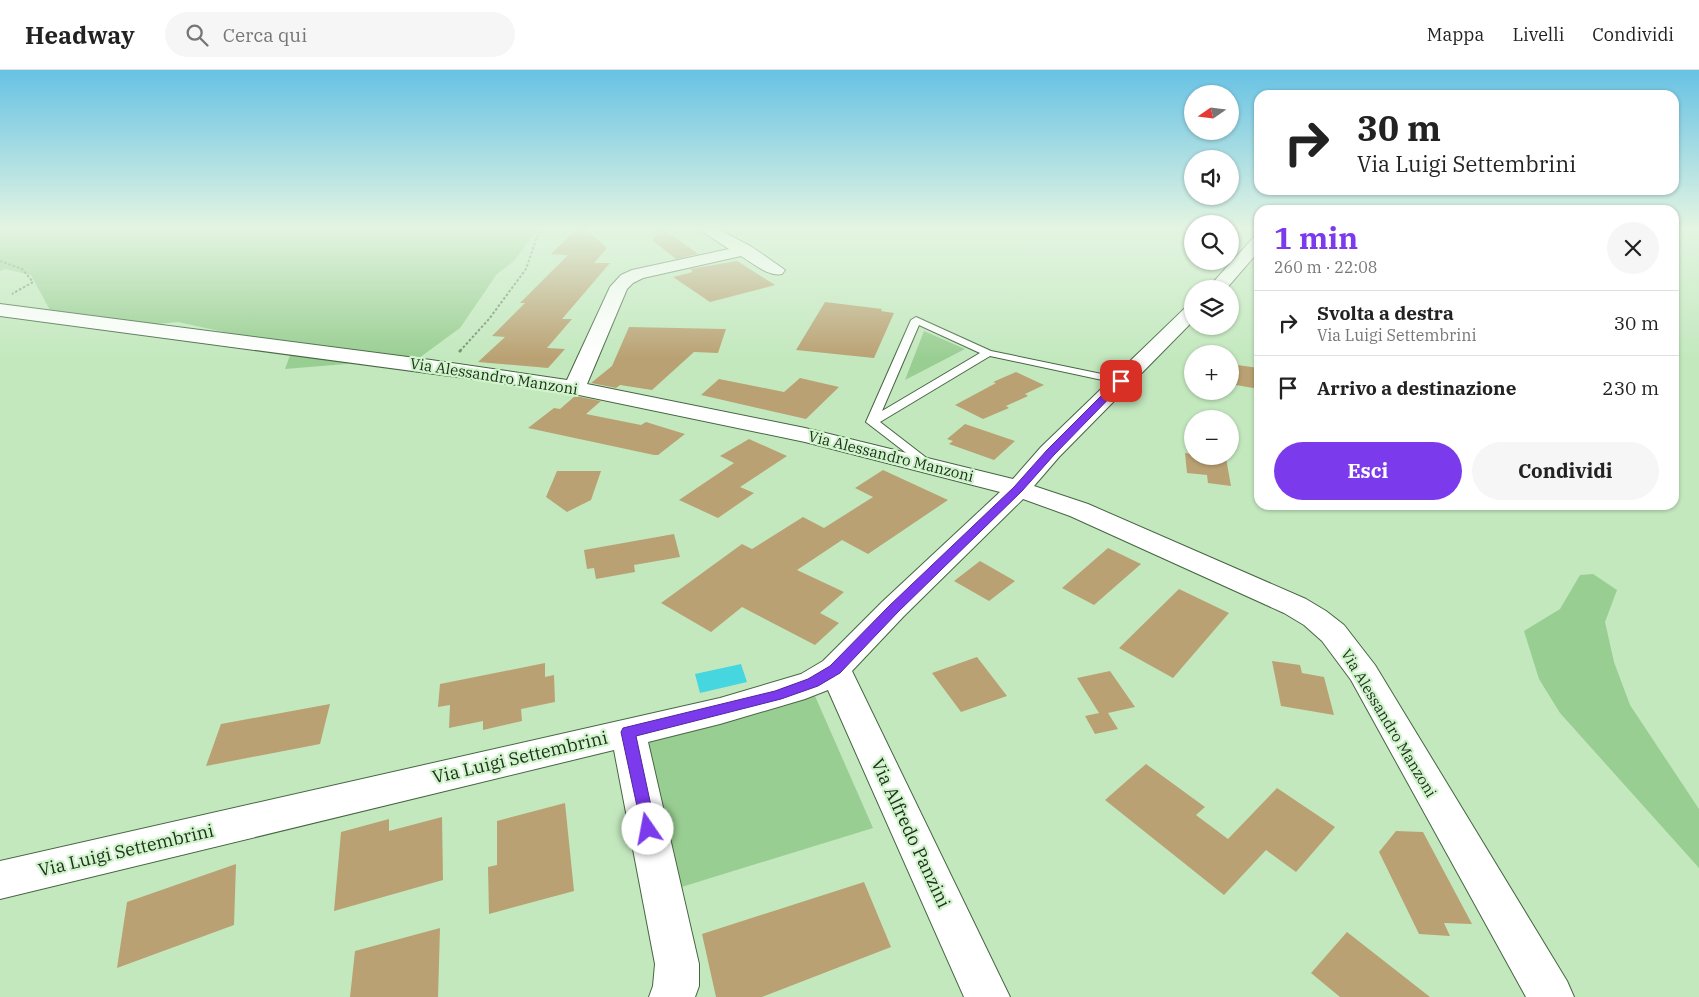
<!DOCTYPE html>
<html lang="it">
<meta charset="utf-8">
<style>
body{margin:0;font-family:"IBM Plex Serif",serif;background:#f6f6f6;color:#222;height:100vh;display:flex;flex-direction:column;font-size:19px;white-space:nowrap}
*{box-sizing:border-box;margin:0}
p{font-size:16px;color:#767676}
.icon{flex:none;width:28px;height:28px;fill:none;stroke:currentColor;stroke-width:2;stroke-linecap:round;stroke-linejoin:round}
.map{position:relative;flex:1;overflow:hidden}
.drawer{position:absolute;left:1254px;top:135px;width:425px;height:305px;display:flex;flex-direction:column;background:#fff;border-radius:15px;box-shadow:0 1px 4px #0004}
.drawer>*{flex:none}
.guide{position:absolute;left:1254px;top:20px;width:425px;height:105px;border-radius:15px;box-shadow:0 1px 4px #0004;background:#fff;color:#222;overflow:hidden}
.needle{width:32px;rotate:256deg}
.fabs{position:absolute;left:1184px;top:15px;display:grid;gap:10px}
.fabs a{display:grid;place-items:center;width:55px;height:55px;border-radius:50%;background:#fff;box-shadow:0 1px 4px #0004;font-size:25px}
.pin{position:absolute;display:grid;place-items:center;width:42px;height:42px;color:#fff;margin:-21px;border-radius:10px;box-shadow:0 2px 8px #0006}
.me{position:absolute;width:55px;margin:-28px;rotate:348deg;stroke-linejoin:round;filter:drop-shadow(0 0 4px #0008)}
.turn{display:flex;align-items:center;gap:18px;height:105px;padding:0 20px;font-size:22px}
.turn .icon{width:65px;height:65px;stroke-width:2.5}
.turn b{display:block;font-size:35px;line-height:42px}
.round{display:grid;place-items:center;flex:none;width:52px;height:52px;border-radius:26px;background:#f6f6f6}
.summary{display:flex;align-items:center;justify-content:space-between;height:85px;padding:0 20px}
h1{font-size:30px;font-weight:700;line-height:38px;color:#7c3aed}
.cta{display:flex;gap:10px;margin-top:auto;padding:10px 20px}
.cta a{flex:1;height:58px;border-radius:30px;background:#7c3aed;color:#fff;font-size:20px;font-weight:700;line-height:58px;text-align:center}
.cta a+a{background:#f6f6f6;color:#222}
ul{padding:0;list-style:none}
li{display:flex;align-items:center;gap:15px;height:65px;padding:0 20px;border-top:1px solid #e0e0e0}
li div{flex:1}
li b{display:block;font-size:19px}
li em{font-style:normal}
header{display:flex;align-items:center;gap:30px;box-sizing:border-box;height:70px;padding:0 25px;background:#fff;border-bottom:1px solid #e0e0e0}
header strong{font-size:24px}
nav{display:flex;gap:28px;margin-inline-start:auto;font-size:18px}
.search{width:350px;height:45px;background:#f6f6f6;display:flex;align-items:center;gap:12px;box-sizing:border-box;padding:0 18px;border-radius:28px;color:#767676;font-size:19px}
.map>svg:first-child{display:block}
</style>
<header>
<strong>Headway</strong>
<div class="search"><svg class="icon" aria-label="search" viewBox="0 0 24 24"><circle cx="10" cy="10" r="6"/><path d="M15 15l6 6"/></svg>Cerca qui</div>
<nav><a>Mappa</a><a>Livelli</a><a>Condividi</a></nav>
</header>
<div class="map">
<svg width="1699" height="927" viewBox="0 0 1699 927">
<rect width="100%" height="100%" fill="#c3e8be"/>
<path fill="#99ce92" d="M0,159H538L514,191L497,204L460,258L419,288L285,299L293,277L178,252L125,257L57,253L31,205L5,199L0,201Z
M924,261L965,279L905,310Z
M1593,504L1617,520L1605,552L1614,592L1630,635L1699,739V798L1560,643L1539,609L1524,561L1560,539L1580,505Z
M815,626L873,758L675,819L642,672Z"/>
<path fill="#45d6df" d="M741,594L747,612L700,623L695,604Z"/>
<path fill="#baa173" d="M577,159H586L607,178L594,193H610L562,249H572L547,278L565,279L548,298L478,292L505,267L492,266L525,233H520L568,185L551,184Z
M660,159H664L698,184L676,189L652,170Z
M737,191L775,215L710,232L673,207L693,202L690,199Z
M825,232L882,239L881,241L894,243L874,288L796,280Z
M629,257L726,259L718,283L694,282L652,320L620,315L616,318L591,313L612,296Z
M1230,294L1259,298V319L1230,314Z
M1016,302L1044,315L1025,324L1028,326L1006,336L1009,338L983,349L955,335L996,313L993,312Z
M800,308L839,317L806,349L701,325L719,309L784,322Z
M575,326L601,331L586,344L641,355L646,352L685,364L658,385H654L528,358L554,338L560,339Z
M965,354L1015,371L994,390L949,374L953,371L947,369Z
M749,369L787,386L740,417L754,423L718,448L679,430L734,393L720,386Z
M1185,383L1192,384V386L1226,388L1231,416L1208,413L1207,405L1187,403Z
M883,400L948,430L868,484L842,470L797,500L844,522L820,543L839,553L815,575L742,537L711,562L661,533L742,474L752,479L803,447L824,458L873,427L855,418Z
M557,401H601L591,430L567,442L546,427Z
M674,464L680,487L634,495L635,502L596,509L594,498L587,499L584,480Z
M1108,478L1141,494L1094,535L1062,518Z
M980,491L1015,511L989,531L954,511Z
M1179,519L1229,543L1173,608L1119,578Z
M977,587L1007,626L961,642L932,603Z
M1272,591L1300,595L1302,603L1324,607L1334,645L1281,636Z
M545,593V607L554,605L555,632L521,639L522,651L483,660V651L449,658L450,635L438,637L440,614Z
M1110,601L1135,637L1108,643L1118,659L1095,664L1085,646L1099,643L1077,608Z
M330,634L320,674L206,696L221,654Z
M1146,694L1205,737L1196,745L1228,769L1277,718L1335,757L1296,802L1266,780L1224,825L1105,730Z
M565,733L574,821L489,844L488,797L497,795V751Z
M442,747L443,810L334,841L341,762L389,749V761Z
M1396,761L1423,762L1472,854L1444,853L1450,866L1419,864L1379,782Z
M236,794L234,855L117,898L127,832Z
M864,812L891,877L762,927H716L702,864Z
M440,858L438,927H350L355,881Z
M1347,862L1430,927H1340L1311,903Z"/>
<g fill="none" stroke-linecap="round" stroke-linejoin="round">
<defs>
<path id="lane" d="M916,247L991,281L1121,308L1126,311L1121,314L990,286L880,352L937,396L931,400L927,399L866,352L911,250ZM919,255L980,283L882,341Z"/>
<path id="street" d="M701,159H718L752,177L785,200L782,204C768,207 753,193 741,186L643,208L633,213L627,219L587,314L805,358L1013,409L1041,377L1185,238L1192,237V252L1059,387L1034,416L1088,434L1306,529L1326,541L1344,555L1375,595L1567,911L1574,927H1526L1351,610L1322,571L1304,555L1284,543L1070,446L1023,429L904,546L852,601L1010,927H964L828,620L805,629L720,654L648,672L699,894V916L695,927H649L653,916L655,894L614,680L0,829V791L720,628L801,604L823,591L882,532L1000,422L805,372L555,320L0,246V234L431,290L567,310L610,217L621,205L632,200L729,179L703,162Z
M1259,166V181L1226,219H1207L1253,168Z"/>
</defs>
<use href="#lane" stroke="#466642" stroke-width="2"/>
<use href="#street" stroke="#466642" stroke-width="2"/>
<path stroke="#738d70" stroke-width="2" stroke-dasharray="2.5 2" stroke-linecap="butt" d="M0,191L22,199L33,212L12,224
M460,281L489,249L526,199L539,161L543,159"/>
<path stroke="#738d70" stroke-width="2.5" stroke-dasharray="3 2" stroke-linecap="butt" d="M459,282L461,280"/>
<use href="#lane" fill="#fff" fill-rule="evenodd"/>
<use href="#street" fill="#fff" fill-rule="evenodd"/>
</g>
<linearGradient id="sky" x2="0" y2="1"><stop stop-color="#67c2e4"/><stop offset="0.55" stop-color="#e4f5e2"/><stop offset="1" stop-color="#e4f5e2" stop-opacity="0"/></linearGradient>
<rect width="1699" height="288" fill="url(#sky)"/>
<path fill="#7c3aed" stroke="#51269a" d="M1118,309H1125L1126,311L1054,385L1022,421L898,542L840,603L818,616L781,629L636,666L656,759L654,764L648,766L643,764L621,662L623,658L775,621L808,609L830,596L889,536L1014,417L1047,380Z"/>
<g text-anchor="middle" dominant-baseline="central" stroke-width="4.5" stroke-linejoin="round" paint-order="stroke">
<g font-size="15" fill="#1f2c1d" stroke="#d0f5cb">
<text transform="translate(494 306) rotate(9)">Via Alessandro Manzoni</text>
<text transform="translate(891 386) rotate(14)">Via Alessandro Manzoni</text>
<text transform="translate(1389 653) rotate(59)">Via Alessandro Manzoni</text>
</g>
<g font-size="18" fill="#1f2c1d" stroke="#d0f5cb">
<text transform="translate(520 687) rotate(-13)">Via Luigi Settembrini</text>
<text transform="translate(911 763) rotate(65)">Via Alfredo Panzini</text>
<text transform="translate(126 780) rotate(-13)">Via Luigi Settembrini</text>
</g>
</g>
</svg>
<div class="fabs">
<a><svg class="needle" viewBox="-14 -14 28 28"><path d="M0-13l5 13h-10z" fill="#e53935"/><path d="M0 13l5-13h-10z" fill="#767676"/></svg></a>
<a><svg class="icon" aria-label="sound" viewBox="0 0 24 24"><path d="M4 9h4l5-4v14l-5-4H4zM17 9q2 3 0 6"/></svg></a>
<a><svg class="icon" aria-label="search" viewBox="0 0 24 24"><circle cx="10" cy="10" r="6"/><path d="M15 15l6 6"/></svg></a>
<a><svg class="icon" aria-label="layers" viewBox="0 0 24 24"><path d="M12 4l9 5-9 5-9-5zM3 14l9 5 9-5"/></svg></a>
<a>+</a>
<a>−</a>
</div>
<div class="pin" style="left:1121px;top:311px;background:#d93025"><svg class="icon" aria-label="arrive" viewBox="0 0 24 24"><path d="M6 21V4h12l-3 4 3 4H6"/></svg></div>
<svg class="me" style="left:648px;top:759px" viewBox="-20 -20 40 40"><circle r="19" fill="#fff"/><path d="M0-13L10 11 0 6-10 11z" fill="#7c3aed"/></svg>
<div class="guide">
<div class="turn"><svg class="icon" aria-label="right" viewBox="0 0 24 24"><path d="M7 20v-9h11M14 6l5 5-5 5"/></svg><div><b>30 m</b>Via Luigi Settembrini</div></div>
</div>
<section class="drawer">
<div class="summary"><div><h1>1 min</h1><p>260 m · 22:08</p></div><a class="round"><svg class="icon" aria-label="close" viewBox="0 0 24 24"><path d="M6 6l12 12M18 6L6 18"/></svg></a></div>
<ul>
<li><svg class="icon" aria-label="right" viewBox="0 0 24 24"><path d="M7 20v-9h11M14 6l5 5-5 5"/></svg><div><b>Svolta a destra</b><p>Via Luigi Settembrini</p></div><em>30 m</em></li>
<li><svg class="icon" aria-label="arrive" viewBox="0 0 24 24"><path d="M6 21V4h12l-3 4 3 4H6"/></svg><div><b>Arrivo a destinazione</b></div><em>230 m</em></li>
</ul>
<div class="cta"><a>Esci</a><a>Condividi</a></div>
</section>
</div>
